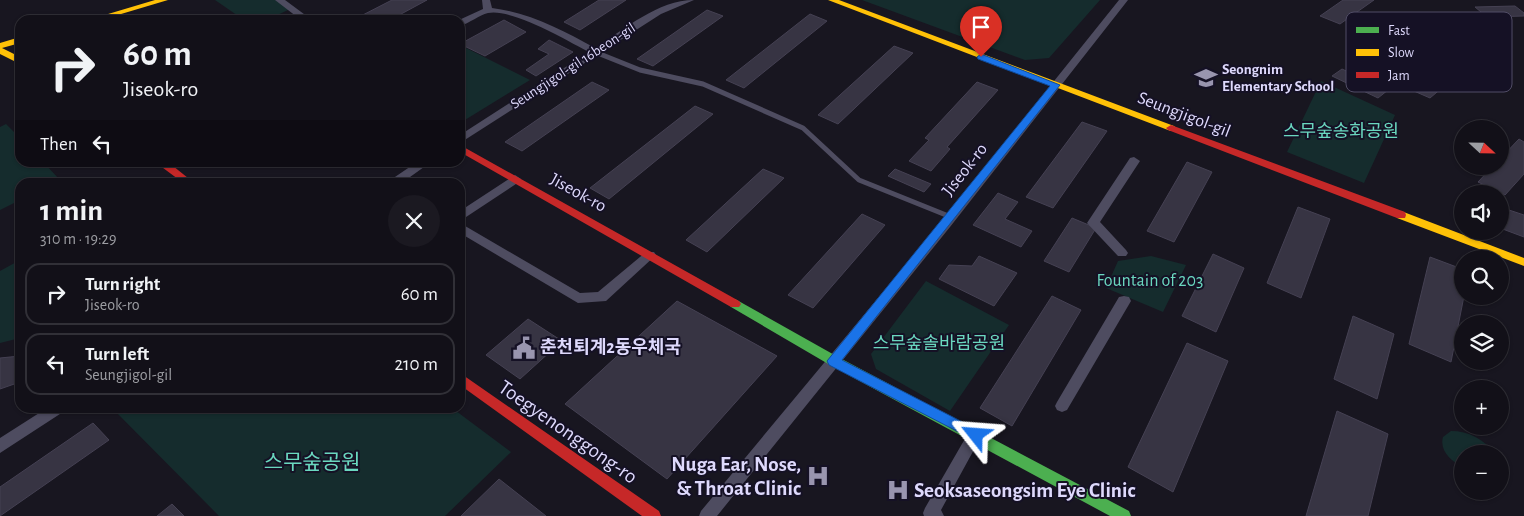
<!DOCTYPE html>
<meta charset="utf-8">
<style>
body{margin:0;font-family:"Alegreya Sans","Noto Sans KR",sans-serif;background:#1b1921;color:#f1f3f6;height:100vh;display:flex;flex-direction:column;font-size:19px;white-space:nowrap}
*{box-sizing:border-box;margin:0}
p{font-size:16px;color:#9c9da2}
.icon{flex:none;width:28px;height:28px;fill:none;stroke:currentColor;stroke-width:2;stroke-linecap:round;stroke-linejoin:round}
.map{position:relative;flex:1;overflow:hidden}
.sheet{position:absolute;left:15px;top:178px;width:450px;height:235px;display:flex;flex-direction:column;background:#121018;border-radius:15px;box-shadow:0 1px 4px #0004,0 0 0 1px #313037}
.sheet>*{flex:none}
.banner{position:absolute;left:15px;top:15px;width:450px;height:152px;border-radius:15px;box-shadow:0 1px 4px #0004,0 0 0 1px #313037;background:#121018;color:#f1f3f6;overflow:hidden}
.needle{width:32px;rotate:112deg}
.fabs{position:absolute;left:1454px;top:120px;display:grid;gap:10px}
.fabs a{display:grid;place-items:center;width:55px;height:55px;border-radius:50%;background:#121018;box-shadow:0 1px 4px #0004,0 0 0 1px #313037;font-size:25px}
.pin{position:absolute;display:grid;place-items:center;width:42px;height:42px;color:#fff;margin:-51px -21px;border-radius:50% 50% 50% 0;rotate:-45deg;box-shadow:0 0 5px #0007}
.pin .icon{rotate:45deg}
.me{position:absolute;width:55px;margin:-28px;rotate:298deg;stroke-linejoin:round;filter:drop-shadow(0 0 4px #0008)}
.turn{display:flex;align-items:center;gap:18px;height:105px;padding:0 25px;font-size:22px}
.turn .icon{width:65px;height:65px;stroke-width:2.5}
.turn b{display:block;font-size:35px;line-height:42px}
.then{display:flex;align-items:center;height:48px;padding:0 25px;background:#0003;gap:10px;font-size:19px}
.round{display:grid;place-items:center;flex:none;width:52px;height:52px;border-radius:26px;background:#1b1921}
.overview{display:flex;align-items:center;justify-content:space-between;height:85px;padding:0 25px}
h1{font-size:30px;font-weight:700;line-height:38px}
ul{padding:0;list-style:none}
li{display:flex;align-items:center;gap:15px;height:62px;margin:0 10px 8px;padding:0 15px;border:2px solid #313037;border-radius:15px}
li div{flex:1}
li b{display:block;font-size:19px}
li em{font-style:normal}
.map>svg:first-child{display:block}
</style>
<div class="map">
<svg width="1524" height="516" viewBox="0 0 1524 516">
<rect width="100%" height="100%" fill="#181620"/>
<path fill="#152c2d" d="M215,0H279L290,9L267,20H244Z
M862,0H1100L1049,58L1025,60Z
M460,45L530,80L460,123Z
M1321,81L1395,115L1364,183L1287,152Z
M6,124L20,138V162L44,163L60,180L54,182H20V200L0,210V127Z
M1151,256L1186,265L1163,312L1106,288L1118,261Z
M20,260V338L0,343V271Z
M926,281L1009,325L950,411L876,369L871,354Z
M112,408H452L511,452L445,516H219Z
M1451,431C1468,431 1485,439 1494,454H1462V467C1452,461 1439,451 1443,437Z"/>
<path fill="#373443" stroke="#454153" d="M392,0H427L390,20H353Z
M599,0H626L580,30L564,22Z
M1343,0H1374L1340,24L1320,16Z
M1515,6L1524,13V16L1487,17L1475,7Z
M707,10L723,16L653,66L637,59Z
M810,14L827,21L744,88L726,80Z
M504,20L526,32L485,56L460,44Z
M549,40L573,52L536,76L526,70L549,54L538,49Z
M894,46L913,53L838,124L818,115Z
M1447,55L1470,64L1430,98L1407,88Z
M1342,69L1388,90L1378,98L1332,76Z
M592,82L609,90L522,151L505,142Z
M977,82L998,90L947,147L950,149L931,171L909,161L929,140L925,138Z
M695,106L713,114L609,199L590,188Z
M1082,122L1107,131L1053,208L1026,197Z
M1519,139L1524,142V174L1505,195L1478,182L1493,166H1500V159Z
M1187,162L1212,172L1174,242L1147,231Z
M763,169L784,178L707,252L686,240Z
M895,169L931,184L924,192L888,176Z
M998,193L1018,202L1005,219L1032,231L1021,247L973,225Z
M1298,207L1330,219L1301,298L1267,283Z
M1500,207L1524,215V237L1500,228Z
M862,214L885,225L813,308L788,295Z
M1072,218L1096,228L1069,272L1044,261Z
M1213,254L1244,268L1216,332L1182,316Z
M979,256L1017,273L994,306L939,279L949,265L972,266Z
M1430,257L1462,269L1464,296L1451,362L1409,344Z
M1052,296L1081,310L1012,426L980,408Z
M677,301L777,356L667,479L565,404Z
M1353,316L1394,334L1377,399L1334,379Z
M528,319L562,341L520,379L486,355Z
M1187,343L1228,361L1173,492L1128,467Z
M20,356V382L0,389V358Z
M1337,411L1388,434L1368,516H1306Z
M93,423L109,440L0,516V487Z
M499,479L546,516H461Z
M172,504L184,516H157Z"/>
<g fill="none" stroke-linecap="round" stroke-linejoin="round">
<path stroke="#4e4c60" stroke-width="5" d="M595,52L640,70L703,84L803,128L859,180L951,217"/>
<path fill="#4e4c60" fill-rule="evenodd" d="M275,0H285L312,20H301Z
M482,0H490L492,8C530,13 562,30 595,48C625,29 658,0 694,0L661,14L460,143V135L589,52C568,41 512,8 488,13C479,15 470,23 460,26L459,20L483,9Z
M1119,0H1128L950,227L717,516H699L701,511L942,221Z
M1134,157L1140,161L1100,222L1126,250L1128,253L1126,256H1118L1087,223L1130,158Z
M417,162H431L403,182H391L392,179Z
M515,175L521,179L519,182L460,221V211Z
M460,223L580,293L598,292L646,252H654L656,255L606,301L578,303L460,233Z
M1124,296L1129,297L1131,301L1067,410L1062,412L1057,410L1055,406L1057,402L1119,297Z
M47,408H65L63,412L0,453V438Z
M975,428L980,430L982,435L941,510L944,516H924L923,513L925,508L970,430Z"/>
<path fill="#4caf50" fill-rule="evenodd" d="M735,299L838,357L1129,511L1131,516H1110L830,365L731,307L729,304L731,301Z"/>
<path fill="#ffc107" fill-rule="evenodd" d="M155,0H168L101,20H88Z
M828,0H839L1174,126L1176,128L1171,131L1168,130Z
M20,37V43L2,48L20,57V64L0,54V43Z
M1401,211L1524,258V266L1397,218L1396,215L1397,212Z"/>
<path fill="#c62828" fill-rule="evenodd" d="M1171,125L1405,212L1406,215L1405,218H1397L1168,130L1166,128Z
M460,145L739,301L741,304L739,307H731L460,152Z
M155,162H168L193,182H182Z
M460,373L659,511L661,516H642L460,385Z"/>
</g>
<path fill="#1a73e8" stroke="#114b97" d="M981,54L1060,85L842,360L980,431L982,435L980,439L976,441L829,365L827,361L1050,86L978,59L977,57Z"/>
<defs>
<symbol id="school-bare" viewBox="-9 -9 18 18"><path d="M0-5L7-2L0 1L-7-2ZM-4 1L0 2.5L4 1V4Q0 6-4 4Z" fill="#9995af" stroke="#151125" stroke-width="2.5" paint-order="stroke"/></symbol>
<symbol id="civic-bare" viewBox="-9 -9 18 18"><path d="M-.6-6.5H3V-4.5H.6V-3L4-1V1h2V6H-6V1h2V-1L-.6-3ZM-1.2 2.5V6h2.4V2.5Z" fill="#9995af" stroke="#151125" stroke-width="2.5" paint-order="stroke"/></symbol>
<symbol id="hospital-bare" viewBox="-9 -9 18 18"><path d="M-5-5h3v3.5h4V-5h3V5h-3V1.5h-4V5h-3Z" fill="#9995af" stroke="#151125" stroke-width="2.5" paint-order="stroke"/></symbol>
</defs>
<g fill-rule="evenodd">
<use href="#school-bare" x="1190" y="62" width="32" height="32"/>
<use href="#civic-bare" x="508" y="332" width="32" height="32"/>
<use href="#hospital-bare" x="802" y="460" width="32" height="32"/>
<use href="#hospital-bare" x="882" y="474" width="32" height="32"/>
</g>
<g text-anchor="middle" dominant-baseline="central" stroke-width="4" stroke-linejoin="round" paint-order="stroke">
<g font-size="15" fill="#ded9fc" stroke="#151125">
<text transform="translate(573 66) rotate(-33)">Seungjigol-gil 16beon-gil</text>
</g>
<g font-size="15" font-weight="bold" fill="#ded9fc" stroke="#151125" text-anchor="start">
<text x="1222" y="69">Seongnim<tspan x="1222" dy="17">Elementary School</tspan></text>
</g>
<g font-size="18" fill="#ded9fc" stroke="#151125">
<text transform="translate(1184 115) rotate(21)">Seungjigol-gil</text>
<text transform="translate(965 170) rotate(-52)">Jiseok-ro</text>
<text transform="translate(578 193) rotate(29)">Jiseok-ro</text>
</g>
<g font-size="18" fill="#6ad7bf" stroke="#151125">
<text x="1341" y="132">스무숲송화공원</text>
<text x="1150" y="281">Fountain of 203</text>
<text x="939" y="344">스무숲솔바람공원</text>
</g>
<g font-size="18" font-weight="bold" fill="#ded9fc" stroke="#151125" text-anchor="start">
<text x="540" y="348">춘천퇴계2동우체국</text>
</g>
<g font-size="21" fill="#ded9fc" stroke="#151125">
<text transform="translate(568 432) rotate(35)">Toegyenonggong-ro</text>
</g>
<g font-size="21" fill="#6ad7bf" stroke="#151125">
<text x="312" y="462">스무숲공원</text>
</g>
<g font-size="21" font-weight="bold" fill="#ded9fc" stroke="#151125" text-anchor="end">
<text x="801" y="464">Nuga Ear, Nose,<tspan x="801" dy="24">&amp; Throat Clinic</tspan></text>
<text x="914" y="490" text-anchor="start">Seoksaseongsim Eye Clinic</text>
</g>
</g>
<rect x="1346" y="12" width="166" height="80" rx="8" fill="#151125" stroke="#514d66" stroke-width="1"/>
<rect x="1356" y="27" width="23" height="6" fill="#4caf50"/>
<rect x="1356" y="49" width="23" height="7" fill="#ffc107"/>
<rect x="1356" y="72" width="23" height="6" fill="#c62828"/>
<g font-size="14" fill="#ded9fc">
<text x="1388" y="35">Fast</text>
<text x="1388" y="57">Slow</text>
<text x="1388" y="80">Jam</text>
</g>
</svg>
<div class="fabs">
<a><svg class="needle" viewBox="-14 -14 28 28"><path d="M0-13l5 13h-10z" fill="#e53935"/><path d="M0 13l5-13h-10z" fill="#9c9da2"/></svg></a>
<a><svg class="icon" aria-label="sound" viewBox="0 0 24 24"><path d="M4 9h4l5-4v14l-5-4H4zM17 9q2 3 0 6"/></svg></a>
<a><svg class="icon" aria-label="search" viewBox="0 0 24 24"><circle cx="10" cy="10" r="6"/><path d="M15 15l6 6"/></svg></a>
<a><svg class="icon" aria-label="layers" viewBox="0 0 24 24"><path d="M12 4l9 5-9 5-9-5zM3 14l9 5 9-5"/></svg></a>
<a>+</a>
<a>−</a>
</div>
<div class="pin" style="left:981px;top:57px;background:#d93025"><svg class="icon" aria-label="arrive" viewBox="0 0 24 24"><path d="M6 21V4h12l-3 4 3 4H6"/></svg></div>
<svg class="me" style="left:976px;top:435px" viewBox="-20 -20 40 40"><path d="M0-17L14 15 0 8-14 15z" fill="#1a73e8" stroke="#fff" stroke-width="4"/></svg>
<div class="banner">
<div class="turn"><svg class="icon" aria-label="right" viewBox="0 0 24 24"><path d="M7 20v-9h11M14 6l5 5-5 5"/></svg><div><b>60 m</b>Jiseok-ro</div></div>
<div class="then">Then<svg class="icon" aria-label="left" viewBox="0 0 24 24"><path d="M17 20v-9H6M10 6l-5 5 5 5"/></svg></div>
</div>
<section class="sheet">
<div class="overview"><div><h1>1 min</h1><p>310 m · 19:29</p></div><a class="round"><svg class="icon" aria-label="close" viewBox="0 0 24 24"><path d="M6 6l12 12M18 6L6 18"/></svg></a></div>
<ul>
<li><svg class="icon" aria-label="right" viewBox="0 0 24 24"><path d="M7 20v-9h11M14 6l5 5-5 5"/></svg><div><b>Turn right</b><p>Jiseok-ro</p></div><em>60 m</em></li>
<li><svg class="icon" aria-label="left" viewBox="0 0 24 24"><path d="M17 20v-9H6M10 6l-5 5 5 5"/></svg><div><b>Turn left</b><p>Seungjigol-gil</p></div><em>210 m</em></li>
</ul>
</section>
</div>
